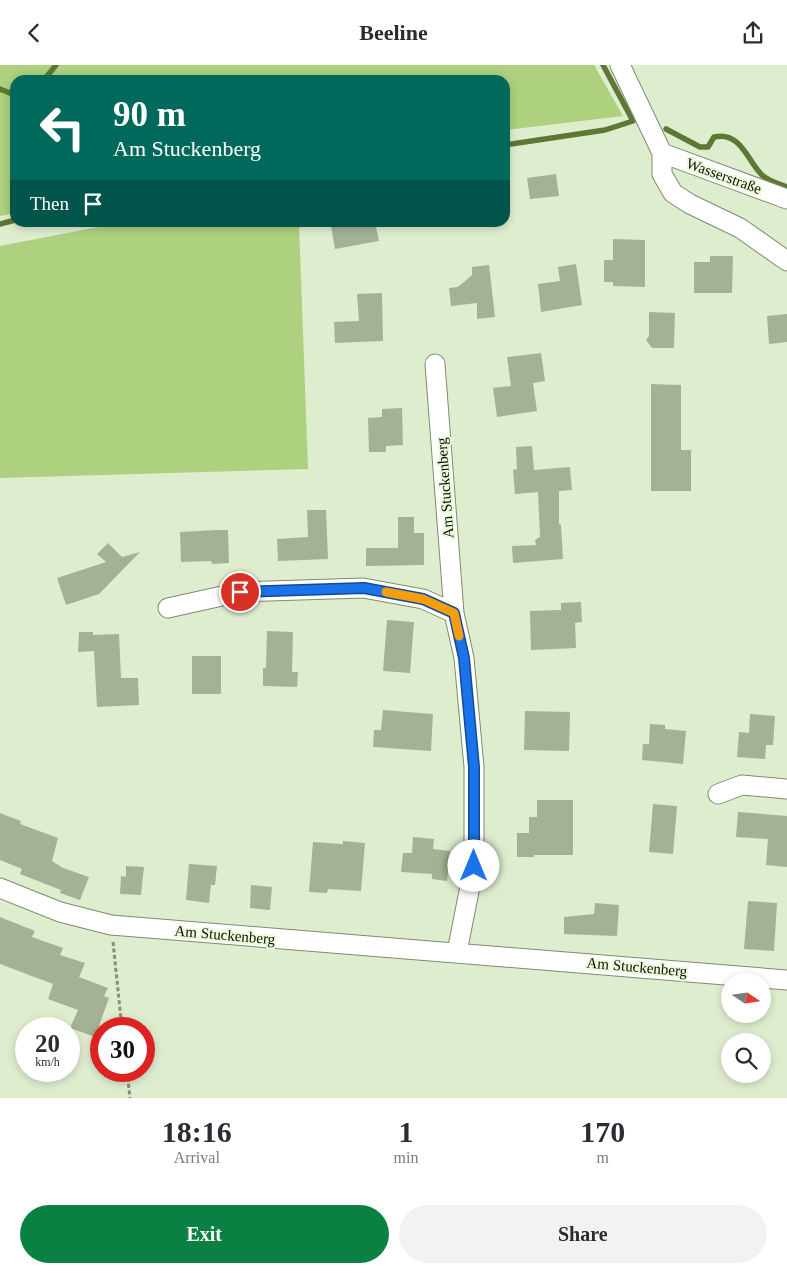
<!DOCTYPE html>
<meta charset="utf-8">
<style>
body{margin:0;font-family:"Times New Roman",serif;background:#f2f2f3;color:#2b2b33;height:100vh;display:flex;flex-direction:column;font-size:19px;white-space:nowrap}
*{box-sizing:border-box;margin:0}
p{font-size:16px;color:#7c7c81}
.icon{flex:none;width:28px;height:28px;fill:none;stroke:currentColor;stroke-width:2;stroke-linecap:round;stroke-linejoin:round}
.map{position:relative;height:1033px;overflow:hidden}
.drawer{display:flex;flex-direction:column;background:#fff;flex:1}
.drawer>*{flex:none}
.top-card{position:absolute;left:10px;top:10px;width:500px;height:152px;border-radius:15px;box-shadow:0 2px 8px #0003;background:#00695c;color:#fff;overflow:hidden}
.needle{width:32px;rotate:103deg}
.controls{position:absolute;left:721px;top:908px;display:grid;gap:10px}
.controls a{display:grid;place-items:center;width:50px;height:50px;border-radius:50%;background:#fff;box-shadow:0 2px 8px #0003;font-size:25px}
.speed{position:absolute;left:15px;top:952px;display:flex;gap:10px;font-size:25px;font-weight:700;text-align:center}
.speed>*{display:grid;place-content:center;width:65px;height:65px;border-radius:50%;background:#fff;box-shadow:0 2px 8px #0003;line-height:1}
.speed small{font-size:12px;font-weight:400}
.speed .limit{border:8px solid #d22;background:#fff;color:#111}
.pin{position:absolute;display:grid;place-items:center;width:42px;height:42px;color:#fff;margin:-21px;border:2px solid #fff;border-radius:50%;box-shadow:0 1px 5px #0007}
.me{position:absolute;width:55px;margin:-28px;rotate:0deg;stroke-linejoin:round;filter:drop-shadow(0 0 4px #0008)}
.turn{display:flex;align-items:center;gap:18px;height:105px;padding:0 20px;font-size:22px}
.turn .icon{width:65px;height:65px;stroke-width:2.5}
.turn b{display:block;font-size:35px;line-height:42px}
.then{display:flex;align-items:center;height:48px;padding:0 20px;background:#0003;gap:10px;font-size:19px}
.eta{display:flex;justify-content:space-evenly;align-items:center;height:85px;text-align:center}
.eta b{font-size:30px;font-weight:800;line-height:35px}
.primary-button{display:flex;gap:10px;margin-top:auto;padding:10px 20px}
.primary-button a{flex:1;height:58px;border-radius:30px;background:#0b8043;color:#fff;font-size:20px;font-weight:800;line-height:58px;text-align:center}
.primary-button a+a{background:#f2f2f3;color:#2b2b33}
header{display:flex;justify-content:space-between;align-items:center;height:65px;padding:0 20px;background:#fff;font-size:22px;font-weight:800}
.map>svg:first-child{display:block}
</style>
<header><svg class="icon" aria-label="back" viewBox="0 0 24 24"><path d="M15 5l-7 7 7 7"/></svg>Beeline<svg class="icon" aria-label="share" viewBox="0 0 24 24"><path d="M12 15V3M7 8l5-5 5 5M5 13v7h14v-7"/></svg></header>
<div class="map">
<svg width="787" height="1033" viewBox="0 0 787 1033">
<rect width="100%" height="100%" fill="#dfedcf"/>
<path fill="#add17e" d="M0,0H594L623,51L505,65V15H15V148L0,151Z
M119,158H299L308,404L0,413V181Z"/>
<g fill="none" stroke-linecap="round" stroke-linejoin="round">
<path stroke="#5d7835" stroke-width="5.5" d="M44,15L56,0
M0,24L15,30
M666,64L700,82H708L714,72C741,66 748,97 762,110C768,116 779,119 787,122
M505,80L605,65L633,56L603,0
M0,159L15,155"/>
</g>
<path fill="#a4b195" d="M556,109L559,131L530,134L527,113Z
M348,158H375L379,176L335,184L331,161Z
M613,174L645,175V222L613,221V217H604V195H613Z
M710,191H733L732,228H694V197H710Z
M576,199L582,240L541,247L538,219L560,216L558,202Z
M489,200L495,252L477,254V238L451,241L449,223L458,222L472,210V202Z
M382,228L383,276L335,278L334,257L359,256L357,229Z
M649,247L675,248L674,283H652L646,275L649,271Z
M787,249V277L769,279L767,251Z
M541,288L545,316L533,318L537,346L497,352L493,323L511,321L507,292Z
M651,319L681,320V385H691V426H651Z
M402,343L403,380L386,381V387H369L368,353L382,352V344Z
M532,381L534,405L570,402L572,425L559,426V459L561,460L563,494L513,498L512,481L536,480L535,475L540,472L538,427L515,429L513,405L517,404L516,382Z
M307,445H326L328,494L278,496L277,474L308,472Z
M398,452H414V468H424V500L366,501V483H398Z
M216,465H228L229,498L212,499L211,496L181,497L180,467Z
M108,478L122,492L140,487L99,529L66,540L57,513L106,497L97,489Z
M581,537L582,557L575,558L576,583L531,585L530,546L561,545V538Z
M387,555L414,557L410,608L383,606Z
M267,566L293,567L292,607H298L297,622L263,621V603H266Z
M79,567H93V570L119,569L121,613H138L139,640L97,642L94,586L78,587Z
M192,591H221V629H192Z
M383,645L433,649L431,686L373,682L374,665H381Z
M525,646L570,647L569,686L524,685Z
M750,649L775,651L773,680H766L765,694L737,692L739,667L749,668Z
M650,659L665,660V664L686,666L683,699L642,695L643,679H649Z
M537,735H573V790H534V792H517V768H529V752H537Z
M653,739L677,741L673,789L649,787Z
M738,747L787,751V802L766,800L768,774L736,772Z
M0,748L21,756L20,759L58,773L52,796L63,803L89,812L80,835L60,828L61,825L20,809L22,804L0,795Z
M413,772L434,774L433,784L450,786L447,816L432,814V809L401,807L403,788H412Z
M343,776L365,778L361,826L328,824L327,828L309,827L313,777L343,779Z
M189,799L217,801L215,820H211L209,838L186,835Z
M126,801L144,802L141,830L120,829L121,811L126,812Z
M251,820L272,822L270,845L250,843Z
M748,836L777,838L774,886L744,884Z
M595,838L619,840L617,871L564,869V852L594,849Z
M0,852L35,866L32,872L63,883L60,890L85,898L79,912L108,923L104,931L109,933L95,972L70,963L78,945L48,934L53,919L0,899Z"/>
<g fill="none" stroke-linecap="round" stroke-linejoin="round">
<defs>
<path id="minor" d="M620,0L662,88V109L673,128L690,139L740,163L787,196
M662,88L787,134
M435,299L454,548
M168,543L240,527L363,523L423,534L454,548L464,593L474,702V801L457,887
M718,729L742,720L787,724
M0,823L60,847L111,860L787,915"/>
</defs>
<use href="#minor" stroke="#7e8b70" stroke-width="21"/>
<path stroke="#858f79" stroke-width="3" stroke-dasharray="4 2.5" stroke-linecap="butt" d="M113,877L122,964
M127,1006L130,1033"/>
<use href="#minor" stroke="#fff" stroke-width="19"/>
</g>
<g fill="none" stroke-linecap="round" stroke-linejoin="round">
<defs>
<path id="route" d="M240,527L364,523L423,534L454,548L464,593L474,702V801"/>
</defs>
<use href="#route" stroke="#114b97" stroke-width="12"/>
<use href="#route" stroke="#1a73e8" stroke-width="9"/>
<path stroke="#f59e0b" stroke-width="9" d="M386,527L423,534L454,548L459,571"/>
</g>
<g text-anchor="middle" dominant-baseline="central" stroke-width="4.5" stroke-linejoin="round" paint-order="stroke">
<g font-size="15" fill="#0c1006" stroke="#ecfbdc">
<text transform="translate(724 111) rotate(20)">Wasserstraße</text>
<text transform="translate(445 423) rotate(-94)">Am Stuckenberg</text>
<text transform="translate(225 870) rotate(5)">Am Stuckenberg</text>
<text transform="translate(637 902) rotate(5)">Am Stuckenberg</text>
</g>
</g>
</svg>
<div class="controls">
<a><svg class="needle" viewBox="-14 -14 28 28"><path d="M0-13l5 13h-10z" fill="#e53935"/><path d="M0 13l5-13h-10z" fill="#7c7c81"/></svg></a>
<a><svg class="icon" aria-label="search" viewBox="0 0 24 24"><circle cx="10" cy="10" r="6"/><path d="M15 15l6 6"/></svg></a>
</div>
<div class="speed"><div>20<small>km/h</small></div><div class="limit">30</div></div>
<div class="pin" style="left:240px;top:527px;background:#d93025"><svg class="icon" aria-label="arrive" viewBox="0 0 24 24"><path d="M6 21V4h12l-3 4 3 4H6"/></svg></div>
<svg class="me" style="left:474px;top:801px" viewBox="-20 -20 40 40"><circle r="19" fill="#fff"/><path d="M0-13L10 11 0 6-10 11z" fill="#1a73e8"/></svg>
<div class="top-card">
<div class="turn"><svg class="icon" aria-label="left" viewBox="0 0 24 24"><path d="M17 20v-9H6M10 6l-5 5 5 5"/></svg><div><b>90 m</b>Am Stuckenberg</div></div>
<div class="then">Then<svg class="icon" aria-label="arrive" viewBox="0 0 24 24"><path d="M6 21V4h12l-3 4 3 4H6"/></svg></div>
</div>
</div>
<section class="drawer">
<div class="eta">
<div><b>18:16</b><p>Arrival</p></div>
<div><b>1</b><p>min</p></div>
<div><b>170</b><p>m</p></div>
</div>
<div class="primary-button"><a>Exit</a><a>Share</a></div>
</section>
